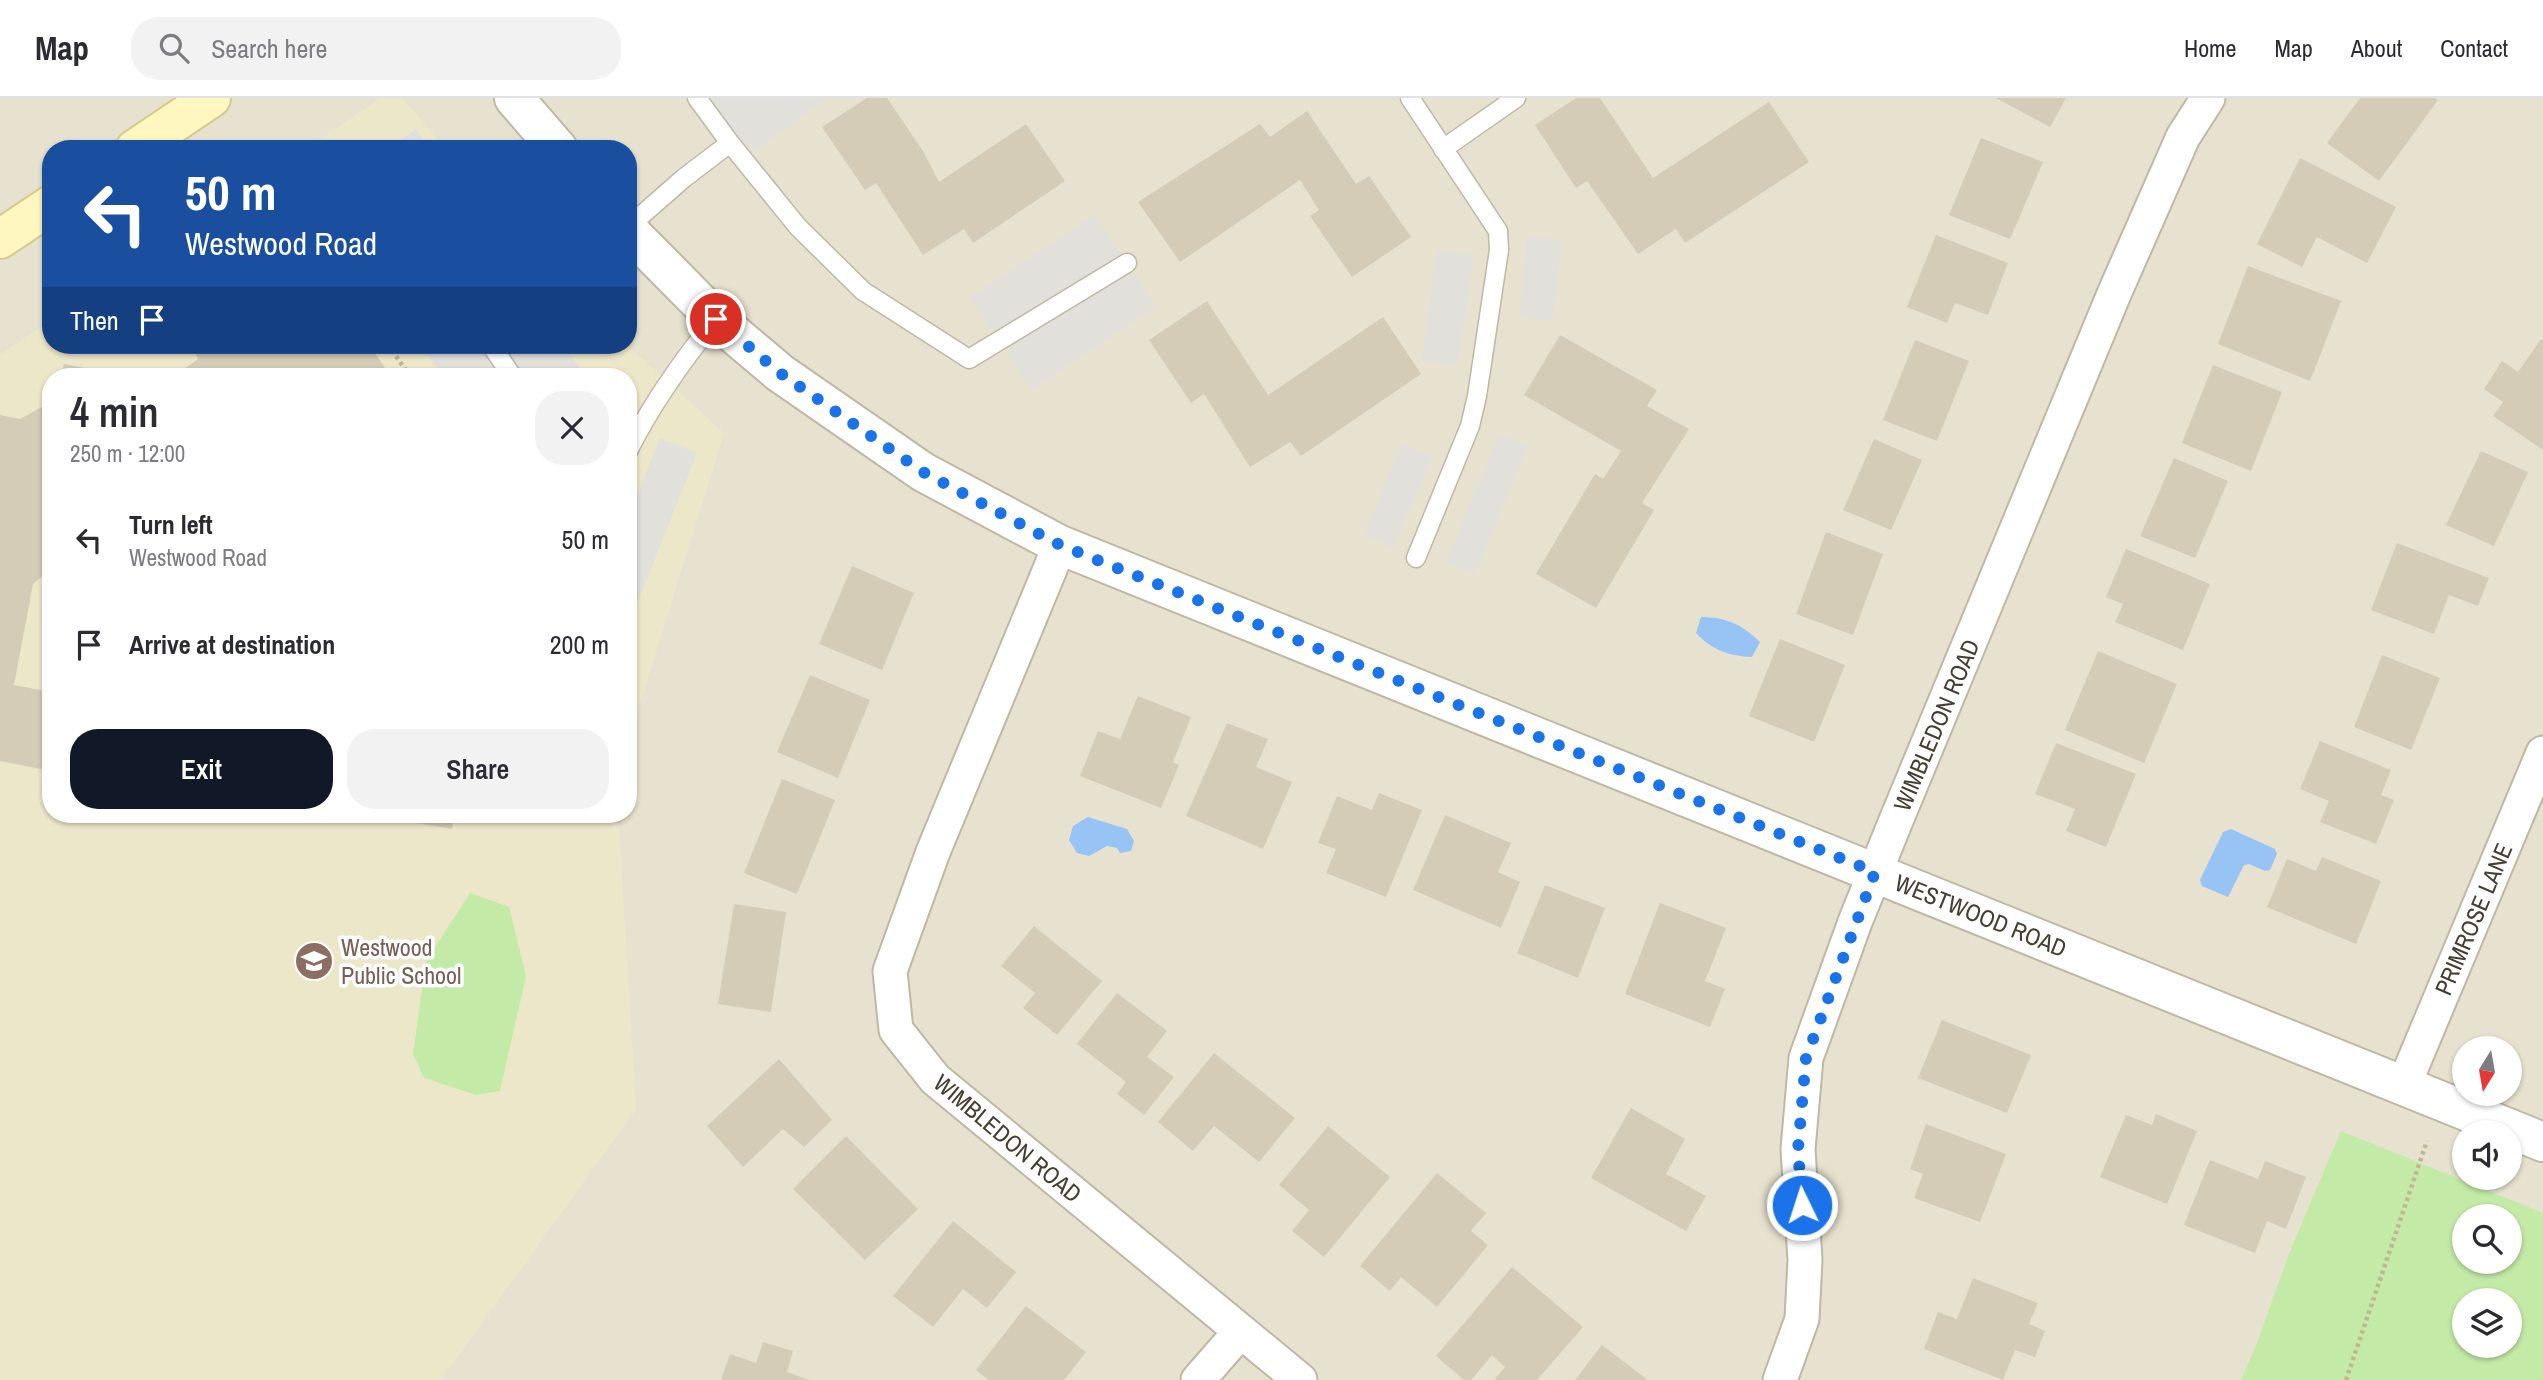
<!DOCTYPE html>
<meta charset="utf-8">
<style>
body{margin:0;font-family:"Archivo Narrow",sans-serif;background:#f2f2f3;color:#2b2b33;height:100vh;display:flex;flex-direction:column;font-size:26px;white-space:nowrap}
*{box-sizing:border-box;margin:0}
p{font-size:23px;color:#7c7c81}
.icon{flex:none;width:38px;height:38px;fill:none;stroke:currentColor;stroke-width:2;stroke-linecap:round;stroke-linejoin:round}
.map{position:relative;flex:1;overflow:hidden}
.details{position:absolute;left:42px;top:270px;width:595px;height:455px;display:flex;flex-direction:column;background:#fff;border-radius:28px;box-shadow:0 2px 5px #0004}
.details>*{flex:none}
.banner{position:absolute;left:42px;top:42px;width:595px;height:214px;border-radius:28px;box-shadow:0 2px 5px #0004;background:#1a4fa0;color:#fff;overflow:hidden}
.needle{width:46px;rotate:191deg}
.buttons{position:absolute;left:2452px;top:938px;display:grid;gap:14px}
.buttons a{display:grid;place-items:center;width:70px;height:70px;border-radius:50%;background:#fff;box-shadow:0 2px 5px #0004;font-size:35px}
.pin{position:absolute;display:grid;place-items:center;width:60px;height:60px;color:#fff;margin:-30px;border:4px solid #fff;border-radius:50%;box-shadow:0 2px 7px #0007}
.me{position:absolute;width:77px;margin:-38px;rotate:356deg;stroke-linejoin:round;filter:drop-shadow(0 0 5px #0008)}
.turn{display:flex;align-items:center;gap:24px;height:147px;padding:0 28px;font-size:32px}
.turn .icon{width:91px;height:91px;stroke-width:2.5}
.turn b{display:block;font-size:49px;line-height:60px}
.then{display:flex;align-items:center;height:66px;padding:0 28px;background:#0003;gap:14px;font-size:26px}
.round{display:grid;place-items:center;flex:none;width:74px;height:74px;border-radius:28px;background:#f2f2f3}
.summary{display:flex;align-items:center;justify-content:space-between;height:119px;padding:0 28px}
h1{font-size:42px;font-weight:600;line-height:52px}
.primary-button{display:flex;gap:14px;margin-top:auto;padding:14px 28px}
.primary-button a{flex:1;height:80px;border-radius:28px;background:#111827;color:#fff;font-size:28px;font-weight:600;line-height:80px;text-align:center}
.primary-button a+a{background:#f2f2f3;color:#2b2b33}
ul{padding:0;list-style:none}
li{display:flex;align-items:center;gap:21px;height:105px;padding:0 28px}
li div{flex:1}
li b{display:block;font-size:26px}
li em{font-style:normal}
header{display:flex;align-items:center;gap:42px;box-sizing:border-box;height:98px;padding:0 35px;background:#fff;border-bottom:2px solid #e1e1e2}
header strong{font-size:33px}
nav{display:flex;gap:38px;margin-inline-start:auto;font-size:24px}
.search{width:490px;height:63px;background:#f2f2f3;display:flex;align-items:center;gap:18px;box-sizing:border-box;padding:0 24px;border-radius:28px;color:#7c7c81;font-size:26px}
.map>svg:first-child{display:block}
</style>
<header>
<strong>Map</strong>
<div class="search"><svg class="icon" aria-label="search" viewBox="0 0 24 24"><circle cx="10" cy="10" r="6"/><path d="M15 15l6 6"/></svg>Search here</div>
<nav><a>Home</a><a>Map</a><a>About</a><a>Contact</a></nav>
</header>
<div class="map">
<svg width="2543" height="1282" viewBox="0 0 2543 1282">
<rect width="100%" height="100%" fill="#f2efe2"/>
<path fill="#e7e2cf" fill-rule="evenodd" d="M0,0H2543V1282H0ZM51,51H628V247H51ZM51,278H628V716H51ZM2464,950H2510V996H2464ZM2464,1034H2510V1080H2464ZM2464,1118H2510V1164H2464ZM2464,1202H2510V1248H2464Z"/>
<path fill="#ede7ca" d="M381,0H402L446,51H306Z
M51,222V247H627L724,335L628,644V278H51V716H618L636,1011L441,1282H0V257Z"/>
<path fill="#c4eaa7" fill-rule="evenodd" d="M470,795L509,809L526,878L500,993L476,997L424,980L413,956L426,863Z
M2341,1033L2543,1115V1282H2241L2257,1245L2290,1153ZM2464,1118H2510V1164H2464ZM2464,1202H2510V1248H2464Z"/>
<path fill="#e2e0db" d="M705,0H828L748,58Z
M416,31L430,51H387Z
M1094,117L1156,209L1032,292L970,199Z
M1527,138L1562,142L1553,223L1519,220Z
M1437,152L1474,157L1457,268L1421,263Z
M421,247H564L585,278H443Z
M1499,336L1528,348L1475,476L1446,464Z
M660,340L697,355L628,529V420Z
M1402,345L1432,358L1393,450L1364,437Z"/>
<path fill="#98c4f5" d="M1701,519C1726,519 1743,527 1760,544L1752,559C1729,558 1712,552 1696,535Z
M1088,719L1127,731L1134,743L1131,753L1120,755L1117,750L1107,748L1089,758L1077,755L1069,742L1073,728Z
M2231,731L2275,751L2277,756L2270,772L2265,773L2249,766L2244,767L2228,799L2202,788L2200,782L2223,734Z"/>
<path fill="#d4ccb6" d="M867,0H887L923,53L939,84L1026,26L1065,83L973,145L964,131L923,157L876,85L865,92L822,29Z
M1576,0H1600L1653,80L1769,4L1809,64L1685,145L1676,131L1638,156L1587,83L1576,90L1535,27Z
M1996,0H2066L2050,29Z
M2360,0H2435L2438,2L2379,83L2327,45Z
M1307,13L1356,86L1369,78L1411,139L1352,179L1310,118L1319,112L1300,82L1180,164L1138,104L1260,26L1270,39Z
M1981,40L2043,64L2010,141L1949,117Z
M2300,60L2396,109L2367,165L2317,139L2302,169L2257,146Z
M1936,137L2008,165L1988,217L1955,205L1947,225L1907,209Z
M2248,168L2341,203L2310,283L2218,246Z
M1207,203L1268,297L1383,219L1421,276L1301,358L1290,344L1250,369L1204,296L1191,305L1149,242Z
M1560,237L1657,292L1647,308L1689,331L1642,405L1654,412L1596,510L1536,476L1595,376L1603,381L1621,353L1524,297Z
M2541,241L2543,242V352L2493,318L2503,304L2484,291L2502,263L2518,274Z
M1915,242L1969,263L1937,343L1883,322Z
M192,247H370L390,278H174L198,261Z
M64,266L120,277V278H61Z
M2213,267L2282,294L2251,373L2182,345Z
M51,304V471L33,486L14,587L51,594V673L0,663V317L20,321Z
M1874,341L1922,362L1891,432L1843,412Z
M2481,353L2528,374L2494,448L2446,427Z
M2174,360L2228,383L2195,460L2140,438Z
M1826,434L1883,456L1853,537L1796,516Z
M2397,445L2489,480L2478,508L2449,497L2434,536L2371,512Z
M2126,451L2210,486L2183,552L2115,524L2123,506L2106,499Z
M852,468L914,495L882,572L819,546Z
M1780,541L1845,567L1814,644L1749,618Z
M2098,553L2177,586L2144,665L2065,632Z
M2382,557L2440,580L2411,652L2354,629Z
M810,577L870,602L838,680L777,654Z
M1138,598L1191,619L1173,664L1179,667L1161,710L1080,678L1098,633L1120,641Z
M1227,625L1268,641L1256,669L1292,684L1263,751L1186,718Z
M2320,643L2391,672L2381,697L2394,702L2376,746L2320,724L2329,703L2300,691Z
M2056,645L2136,676L2106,749L2066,733L2075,711L2035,696Z
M782,681L835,702L797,796L744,775Z
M1379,695L1422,712L1386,799L1326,775L1336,751L1318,745L1337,698L1372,712Z
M406,716H454L452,731L405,723Z
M1445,717L1511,745L1498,774L1520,784L1501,830L1413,792Z
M2322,759L2381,783L2356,846L2267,809L2287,761L2316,773Z
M1545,787L1605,810L1578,880L1517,855Z
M1660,805L1726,830L1705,883L1725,891L1710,929L1625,896Z
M734,806L786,814L771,914L718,906Z
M1034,828L1102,883L1057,937L1023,910L1035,895L1001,868Z
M1117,895L1167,933L1147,959L1174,979L1144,1017L1117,996L1126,984L1077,946Z
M1942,922L2031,957L2007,1015L1918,980Z
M1214,955L1295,1020L1259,1064L1214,1028L1193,1053L1158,1024Z
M779,961L832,1022L804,1049L783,1031L743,1069L707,1028Z
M1631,1010L1685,1041L1666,1076L1706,1098L1686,1133L1591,1080Z
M2156,1016L2197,1033L2167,1106L2100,1079L2126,1017L2152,1027Z
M1926,1026L2006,1056L1980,1124L1914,1100L1923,1076L1910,1071Z
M1328,1028L1390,1079L1324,1159L1292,1133L1309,1112L1279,1087Z
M846,1038L918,1111L865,1162L793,1091Z
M2210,1062L2258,1081L2265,1063L2306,1079L2286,1131L2267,1123L2255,1155L2184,1127Z
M1437,1075L1486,1115L1471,1133L1488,1147L1437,1209L1401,1179L1390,1193L1360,1168Z
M953,1123L1016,1174L987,1210L963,1191L933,1229L893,1198Z
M1512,1169L1583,1229L1537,1282H1494L1505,1269L1492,1257L1471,1282H1464L1436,1258Z
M1973,1180L2038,1205L2029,1226L2045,1233L2035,1259L2015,1252L2003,1282L1924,1251L1938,1214L1957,1221Z
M1026,1208L1086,1254L1064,1282H989L976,1272Z
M763,1244L793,1253L787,1274L809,1282H721L730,1256L756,1265Z
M1602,1247L1648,1282H1575Z"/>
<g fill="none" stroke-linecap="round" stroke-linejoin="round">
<defs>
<path id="service" d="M697,0L730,45
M1410,0L1498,133L1499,152L1477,298L1470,328L1416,460
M1443,51L1516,0
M628,129L684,80L730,45L798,129L863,193L969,261L1127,165
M491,247L512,278
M628,353C652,305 682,263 716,221"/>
<path id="minor" d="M1060,447L933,754L890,873L896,932L935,981L1300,1282
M2404,987L2543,655
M1198,1282L1240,1234
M1780,1282L1802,1221L1805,1162L1798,1051L1806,960L1855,824L1895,725L2114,196L2183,39L2208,0"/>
<path id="tertiary" d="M514,0L558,51
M628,132L716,221L780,275L923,374L1060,447L2543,1044"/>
<path id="secondary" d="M135,51L211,0
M0,141L51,107"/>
</defs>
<use href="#service" stroke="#beb8a4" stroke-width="21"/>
<use href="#minor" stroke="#beb8a4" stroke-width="37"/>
<use href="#tertiary" stroke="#beb8a4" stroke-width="42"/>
<use href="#secondary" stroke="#d6cb8e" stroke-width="42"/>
<path stroke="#c1b694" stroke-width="4.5" stroke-dasharray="3.5 3.5" stroke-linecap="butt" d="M388,247L410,278
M2346,1282L2427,1043"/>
<use href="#service" stroke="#fff" stroke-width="18"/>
<use href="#minor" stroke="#fff" stroke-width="33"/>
<use href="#tertiary" stroke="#fff" stroke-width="38"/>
<use href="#secondary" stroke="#fff7bf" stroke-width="38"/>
</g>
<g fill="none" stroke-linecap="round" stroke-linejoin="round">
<path stroke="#1a73e8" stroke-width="12" stroke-dasharray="0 21.6" d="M716,221L780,275L923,374L1060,447L1875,774L1806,960L1798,1051L1802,1107"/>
</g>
<defs>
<symbol id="school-disc" viewBox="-11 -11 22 22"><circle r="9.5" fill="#8d6e63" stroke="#fff"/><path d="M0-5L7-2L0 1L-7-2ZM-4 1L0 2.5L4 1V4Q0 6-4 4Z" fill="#fff"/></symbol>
</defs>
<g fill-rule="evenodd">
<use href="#school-disc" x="292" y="841" width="44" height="44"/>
</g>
<g text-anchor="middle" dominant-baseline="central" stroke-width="7" stroke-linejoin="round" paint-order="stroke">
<g font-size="24" fill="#443f32" stroke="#fff">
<text transform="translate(1936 627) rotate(-67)">WIMBLEDON ROAD</text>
<text transform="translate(1981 817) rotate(22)">WESTWOOD ROAD</text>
<text transform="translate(2473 821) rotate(-67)">PRIMROSE LANE</text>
<text transform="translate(1008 1040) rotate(40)">WIMBLEDON ROAD</text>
</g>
<g font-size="24" fill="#785e54" stroke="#fff" text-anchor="start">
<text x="341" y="849">Westwood<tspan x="341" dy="28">Public School</tspan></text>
</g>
</g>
</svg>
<div class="buttons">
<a><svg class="needle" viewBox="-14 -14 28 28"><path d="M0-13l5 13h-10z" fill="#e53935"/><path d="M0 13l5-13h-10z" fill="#7c7c81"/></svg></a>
<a><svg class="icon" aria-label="sound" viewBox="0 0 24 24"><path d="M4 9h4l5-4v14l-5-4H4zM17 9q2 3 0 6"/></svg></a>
<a><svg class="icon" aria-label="search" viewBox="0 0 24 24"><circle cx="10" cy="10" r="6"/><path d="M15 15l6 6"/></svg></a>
<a><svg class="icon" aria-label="layers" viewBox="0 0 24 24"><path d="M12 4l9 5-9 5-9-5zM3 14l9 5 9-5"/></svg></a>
</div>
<div class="pin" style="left:716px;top:221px;background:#d93025"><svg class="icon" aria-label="arrive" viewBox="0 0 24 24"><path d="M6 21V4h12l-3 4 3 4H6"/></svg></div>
<svg class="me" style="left:1802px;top:1107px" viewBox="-20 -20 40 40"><circle r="17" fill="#1a73e8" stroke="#fff" stroke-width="3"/><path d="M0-11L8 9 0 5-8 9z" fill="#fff"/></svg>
<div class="banner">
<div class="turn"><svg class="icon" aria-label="left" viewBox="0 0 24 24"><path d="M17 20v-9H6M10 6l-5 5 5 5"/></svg><div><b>50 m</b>Westwood Road</div></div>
<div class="then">Then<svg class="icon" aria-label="arrive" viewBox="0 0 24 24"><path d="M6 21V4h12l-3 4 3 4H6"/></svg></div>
</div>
<section class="details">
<div class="summary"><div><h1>4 min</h1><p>250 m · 12:00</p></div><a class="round"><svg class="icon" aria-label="close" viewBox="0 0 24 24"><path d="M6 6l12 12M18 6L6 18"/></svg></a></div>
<ul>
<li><svg class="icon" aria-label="left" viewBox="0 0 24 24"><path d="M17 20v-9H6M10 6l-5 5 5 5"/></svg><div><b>Turn left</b><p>Westwood Road</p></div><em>50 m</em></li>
<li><svg class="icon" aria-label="arrive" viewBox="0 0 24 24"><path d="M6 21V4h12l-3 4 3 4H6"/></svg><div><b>Arrive at destination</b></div><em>200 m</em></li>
</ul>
<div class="primary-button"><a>Exit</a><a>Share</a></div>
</section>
</div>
